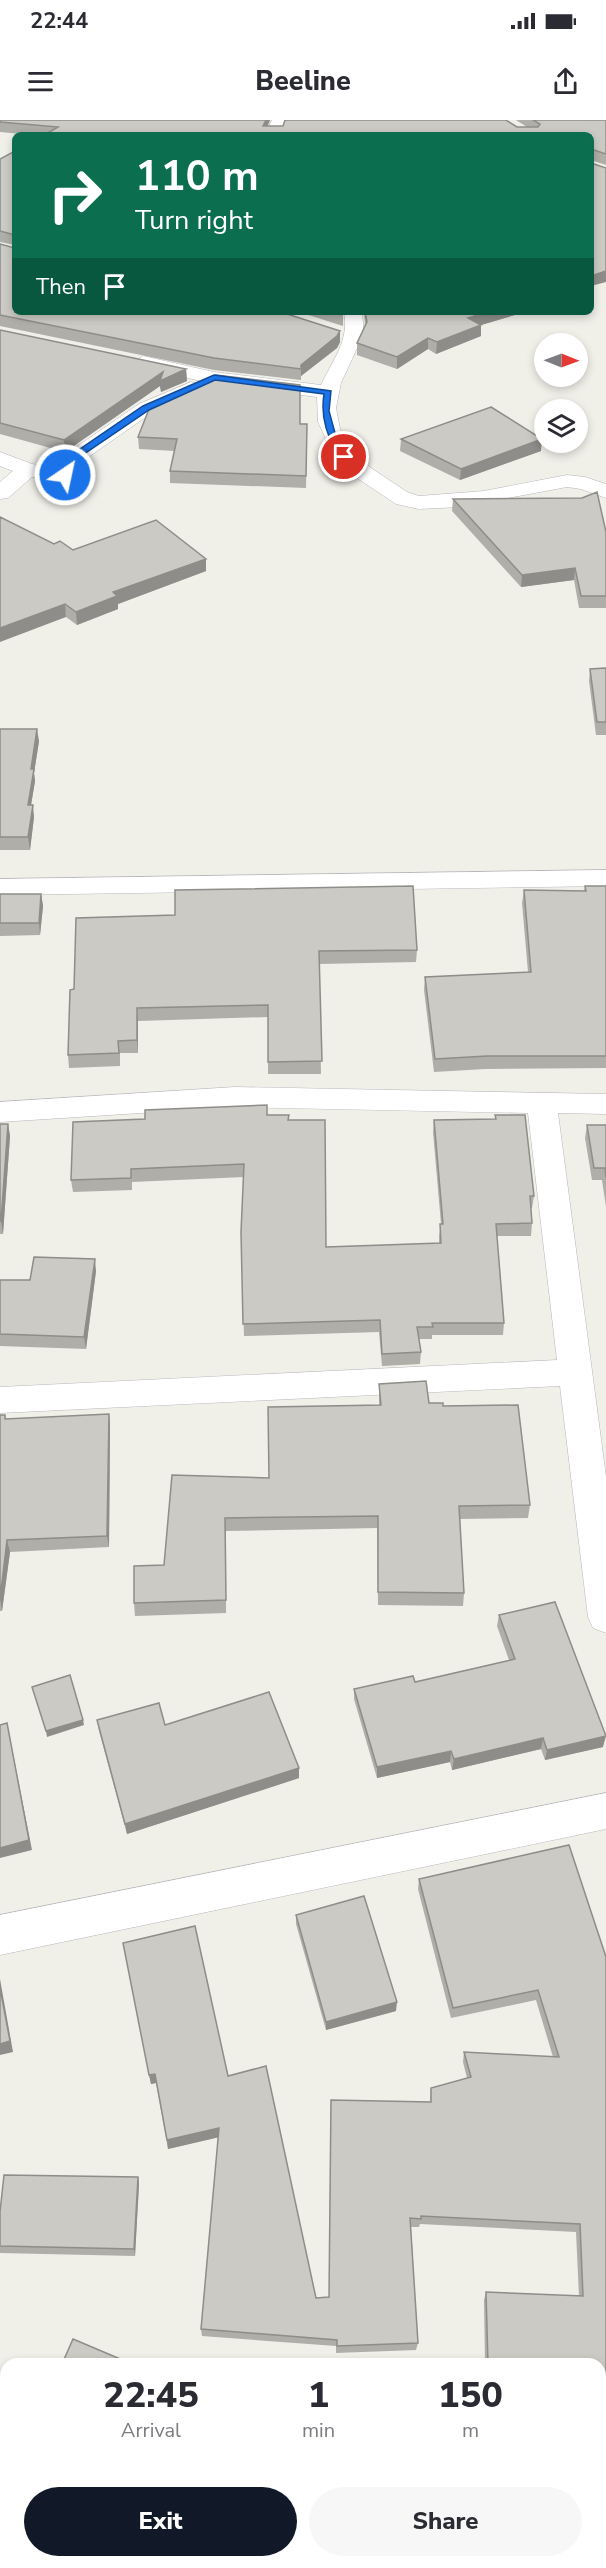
<!DOCTYPE html>
<style>
body{margin:0;font-family:"Nunito Sans",sans-serif;background:#f7f7f7;color:#2b2b33;height:100vh;display:flex;flex-direction:column;font-size:22px;white-space:nowrap}
*{box-sizing:border-box;margin:0}
p{font-size:20px;color:#7c7c81}
.icon{flex:none;width:33px;height:33px;fill:none;stroke:currentColor;stroke-width:2;stroke-linecap:round;stroke-linejoin:round}
.map{position:relative;flex:1;overflow:hidden}
.details{position:absolute;left:0px;top:2238px;width:606px;height:210px;display:flex;flex-direction:column;background:#fff;border-radius:18px 18px 0 0;box-shadow:0 3px 9px #0003}
.details>*{flex:none}
.hud{position:absolute;left:12px;top:12px;width:582px;height:183px;border-radius:9px;box-shadow:0 3px 9px #0003;background:#0b6e4f;color:#fff;overflow:hidden}
.needle{width:39px;rotate:91deg}
.tools{position:absolute;left:534px;top:213px;display:grid;gap:12px}
.tools a{display:grid;place-items:center;width:54px;height:54px;border-radius:50%;background:#fff;box-shadow:0 3px 9px #0003;font-size:30px}
.pin{position:absolute;display:grid;place-items:center;width:51px;height:51px;color:#fff;margin:-26px;border:3px solid #fff;border-radius:50%;box-shadow:0 2px 6px #0007}
.me{position:absolute;width:66px;margin:-33px;rotate:34deg;stroke-linejoin:round;filter:drop-shadow(0 0 4px #0008)}
.turn{display:flex;align-items:center;gap:21px;height:126px;padding:0 24px;font-size:27px}
.turn .icon{width:78px;height:78px;stroke-width:2.5}
.turn b{display:block;font-size:42px;line-height:51px}
.then{display:flex;align-items:center;height:57px;padding:0 24px;background:#0003;gap:12px;font-size:22px}
.eta{display:flex;justify-content:space-evenly;align-items:center;height:102px;text-align:center}
.eta b{font-size:36px;font-weight:800;line-height:42px}
.primary-button{display:flex;gap:12px;margin-top:auto;padding:12px 24px}
.primary-button a{flex:1;height:69px;border-radius:36px;background:#111827;color:#fff;font-size:24px;font-weight:800;line-height:69px;text-align:center}
.primary-button a+a{background:#f7f7f7;color:#2b2b33}
.status{display:flex;justify-content:space-between;align-items:center;height:42px;padding:0 30px;background:#fff;direction:ltr}
.status svg{height:16px;fill:currentColor}
header{display:flex;justify-content:space-between;align-items:center;height:78px;padding:0 24px;background:#fff;font-size:27px;font-weight:800}
.map>svg:first-child{display:block}
</style>
<div class="status"><b>22:44</b><svg viewBox="0 0 49 12"><path d="M0 12V9h3v3zM5 12V6h3v6zM10 12V3h3v9zM15 12V0h3v12zM26 1h20v11H26zM47 4h2v5h-2z"/></svg></div>
<header><svg class="icon" aria-label="menu" viewBox="0 0 24 24"><path d="M4 6h16M4 12h16M4 18h16"/></svg>Beeline<svg class="icon" aria-label="share" viewBox="0 0 24 24"><path d="M12 15V3M7 8l5-5 5 5M5 13v7h14v-7"/></svg></header>
<div class="map">
<svg width="606" height="2448" viewBox="0 0 606 2448">
<rect width="100%" height="100%" fill="#f0efe8"/>
<g fill="none" stroke-linecap="round" stroke-linejoin="round">
<defs>
<path id="minor" d="M272,0H288L281,15H265Z
M344,192H362L364,213L341,263L336,288L340,309L349,329L371,348L407,372L419,376L484,371L567,355L585,357L606,364V378L581,369L567,367L460,387L419,389L396,384L351,354L335,338L318,302L317,277L214,264L136,246L133,242L143,236L214,252L321,265C332,241 350,220 344,192Z
M191,262L198,264L201,268L198,272L153,292L77,345L72,359L65,361L32,357L8,378L0,379V362L13,351L0,346V332L32,344L56,347L60,338L139,284Z
M606,750V766L0,775V759Z
M235,967L606,974V994L558,993L606,1357V1513L593,1508L588,1497L560,1266L0,1293V1267L557,1240L528,993L235,987L0,1002V982Z
M606,1673V1709L0,1835V1795Z"/>
</defs>
<use href="#minor" stroke="#b5b6bb" stroke-width="1"/>
<use href="#minor" fill="#fff" fill-rule="evenodd"/>
</g>
<path fill="#afaea9" d="M0,0H270L267,6L527,7L516,0H606V45L591,40V15H32L0,12Z
M15,31V125L0,122V39Z
M0,124L340,222L337,228L301,256V260L214,250L0,206Z
M299,192H343V206Z
M364,192H525L481,205V216L436,234L428,229L397,249L357,235V223L365,204Z
M0,210L186,249L187,261L161,272L160,266L65,332L0,314Z
M300,304H307L306,368L170,363V351L175,331L139,329L138,317Z
M401,319L541,331L460,360L400,331Z
M453,379L606,412V488H579L574,460L521,467L452,391Z
M54,424L73,430L206,451L118,484V489L77,505L66,497Z
M606,548V615H596L589,561L590,549Z
M0,609L39,621L34,653L35,661L31,685L34,697L30,730H0Z
M585,766H606V948L485,949L434,952L424,870L425,857L528,852L522,783L524,770L584,771Z
M0,774H41L43,786L40,815L0,816Z
M76,798L417,830L416,842L319,844L321,954H268V897L138,901V933H120V946L69,948L68,935L74,869Z
M267,995L289,1000L326,1127L439,1123V1116L441,1104L433,1012L434,1000L495,999V995L534,1076L532,1088H531L532,1103L531,1116H497L504,1203L503,1215H432V1219H419L421,1232L420,1244L382,1246L379,1212L244,1216L241,1112L244,1057L132,1062V1070L73,1072L71,1060Z
M0,1004H8L10,1016L3,1114H0Z
M587,1005H606V1087L602,1060H592L585,1018Z
M96,1151L86,1229L0,1226V1160H30Z
M379,1264L429,1283L443,1286L530,1385L528,1398L460,1399L464,1473L463,1486L378,1485L377,1408L226,1411V1493L135,1496L134,1483L164,1445L269,1358L379,1285Z
M109,1294L110,1306L109,1427L10,1432L2,1491H0V1295H5L6,1299Z
M499,1495L603,1627L545,1640L541,1629L452,1650L450,1642L377,1658L354,1579V1569L415,1562L509,1540L497,1506Z
M97,1600L165,1605L299,1648V1658L127,1714L99,1611Z
M569,1725L606,1837V2448H500V2442H600V2244H485L484,2180L486,2172L579,2176L576,2112L420,2104L419,2107H411L418,2223L416,2230L336,2233V2226L202,2216L201,2209L218,2017L168,2029L156,1963L151,1964L123,1823L195,1806L228,1956L266,1946L316,2178L329,2177L331,1980L430,1982L431,1968L467,1958L463,1942L464,1932L553,1937L536,1880L451,1898L418,1769L419,1759Z
M296,1795L396,1891L326,1910L296,1804Z
M138,2057L139,2064L135,2136L0,2133V2092Z
M6,2295V2345L0,2342V2301Z
M6,2391V2439L0,2435V2404Z
M12,2442H76L73,2448H23Z"/>
<path fill="#8e8d89" d="M266,0H270L264,15L263,6Z
M606,151V162L591,166V156Z
M488,192H525L481,205V216L436,234L437,222L468,198Z
M340,211V222L337,228L301,256V245Z
M428,218V229L397,249V237Z
M186,249L187,261L161,272L160,266L65,332L64,320L163,252Z
M542,319L541,331L460,360L461,349Z
M206,439V451L118,484V489L77,505L76,492L113,472Z
M575,448L574,460L521,467L522,455Z
M65,484L66,497L0,522V508Z
M37,609L39,621L34,653L35,661L29,697L28,685L31,649Z
M33,685L34,697L30,730L28,717Z
M41,774L43,786L40,815L39,803Z
M137,888L138,901V933L137,920Z
M8,1004L10,1016L3,1114L1,1101Z
M95,1139L96,1151L86,1229L84,1217Z
M109,1294L110,1306L109,1427L107,1416Z
M225,1398L226,1411V1493V1480Z
M7,1420L10,1432L2,1491L0,1479Z
M83,1600L84,1605L47,1617L46,1611Z
M7,1603L32,1730L0,1738V1728Z
M606,1616L603,1627L545,1640L547,1630Z
M543,1618L541,1629L452,1650L454,1639Z
M451,1631L450,1642L377,1658V1647Z
M299,1648V1658L127,1714L125,1704Z
M0,1859L13,1932L0,1935Z
M397,1882L396,1891L326,1910V1902Z
M155,1954L156,1963L151,1964L149,1955Z
M219,2008L220,2017L168,2029L167,2020Z
M138,2057L139,2064L135,2136L134,2129Z
M71,2442H76L73,2448H68Z"/>
<path fill="#cbcac4" stroke="#8e8d89" stroke-width="1.5" d="M0,0H266L263,6H283L285,0H506L517,7H538L540,4L533,0H606V34L591,29V15H44L58,7L0,2Z
M15,31V115L0,111V39Z
M591,43L606,48V151L591,156Z
M0,124L15,128V192H281L340,211L337,216L301,245V249L214,238L0,195Z
M365,192H488L468,198L481,205L437,222L428,218L397,237L357,223L367,202Z
M0,210L186,249L160,261L163,252L64,320L0,303Z
M216,255L300,265V304H307L306,356L170,351L177,319L138,317L151,284Z
M491,287L542,319L461,349L401,319Z
M597,372L606,412V476H581L575,448L522,455L453,379L582,378Z
M0,397L54,424L60,421L73,430L156,400L206,439L113,472L117,476L76,492L65,484L0,508Z
M606,548V602H597L590,549Z
M0,609H37L31,649H34L28,685H33L28,717H0Z
M413,766L417,830L319,831L322,941L268,942V885L137,888V920L118,921L119,933L68,935L70,870L74,869L76,798L175,795V770Z
M585,766H606V936H487L435,939L425,857L531,852L524,770L586,771Z
M0,774H41L39,803H0Z
M267,985V995H289L288,1000H325L326,1127L441,1123L440,1104H443L434,1000L496,999L495,995H525L534,1076H530L532,1103L496,1104L504,1203H432L433,1207H417L421,1232L382,1234L380,1200L243,1204L241,1112L244,1044L131,1049V1058L71,1060L73,1002L145,999V990Z
M0,1004H8L1,1101H0Z
M587,1005H606V1058L605,1048H594Z
M34,1137L95,1139L84,1217L0,1214V1160H30Z
M426,1261L429,1283H443V1286L518,1285L530,1385L459,1386L464,1473L378,1472V1396L225,1398L226,1480L134,1483V1446L164,1445L172,1355L269,1358L268,1287L381,1285L379,1264Z
M109,1294L107,1416L7,1420L0,1479V1295H5V1299Z
M555,1482L606,1616L547,1630L543,1618L454,1639L451,1631L377,1647L354,1569L413,1556L415,1562L515,1539L499,1495Z
M70,1555L83,1600L46,1611L32,1567Z
M269,1572L299,1648L125,1704L97,1600L159,1583L165,1605Z
M7,1603L29,1720L0,1728V1605Z
M569,1725L606,1837V2448H503V2442H600V2244H488L486,2172L583,2176L580,2104L421,2096V2099L410,2098L418,2223L337,2226V2220L201,2209L219,2008L167,2020L155,1954L149,1955L123,1823L195,1806L228,1956L266,1946L316,2178L329,2177L331,1980L431,1982V1968L471,1957L464,1932L559,1937L538,1870L453,1888L419,1759Z
M364,1776L397,1882L326,1902L296,1795Z
M0,1868L10,1921L0,1924Z
M4,2055L138,2057L134,2129L0,2126V2092Z
M73,2219L132,2244H62Z
M3,2294L6,2295V2341L0,2338V2301Z
M6,2391V2436L0,2433V2404Z
M17,2442H71L68,2448H28Z
M146,2442H254L252,2448H144Z
M304,2442H399L398,2448H303Z"/>
<path fill="#1a73e8" stroke="#114b97" stroke-width="1.5" d="M214,255L331,271L329,291L335,313L348,337L340,338C328,317 320,299 324,274L215,260L149,290L71,343L68,357L61,355L64,340L143,286Z"/>
</svg>
<div class="tools">
<a><svg class="needle" viewBox="-14 -14 28 28"><path d="M0-13l5 13h-10z" fill="#e53935"/><path d="M0 13l5-13h-10z" fill="#7c7c81"/></svg></a>
<a><svg class="icon" aria-label="layers" viewBox="0 0 24 24"><path d="M12 4l9 5-9 5-9-5zM3 14l9 5 9-5"/></svg></a>
</div>
<div class="pin" style="left:344px;top:337px;background:#d93025"><svg class="icon" aria-label="arrive" viewBox="0 0 24 24"><path d="M6 21V4h12l-3 4 3 4H6"/></svg></div>
<svg class="me" style="left:65px;top:355px" viewBox="-20 -20 40 40"><circle r="17" fill="#1a73e8" stroke="#fff" stroke-width="3"/><path d="M0-11L8 9 0 5-8 9z" fill="#fff"/></svg>
<div class="hud">
<div class="turn"><svg class="icon" aria-label="right" viewBox="0 0 24 24"><path d="M7 20v-9h11M14 6l5 5-5 5"/></svg><div><b>110 m</b>Turn right</div></div>
<div class="then">Then<svg class="icon" aria-label="arrive" viewBox="0 0 24 24"><path d="M6 21V4h12l-3 4 3 4H6"/></svg></div>
</div>
<section class="details">
<div class="eta">
<div><b>22:45</b><p>Arrival</p></div>
<div><b>1</b><p>min</p></div>
<div><b>150</b><p>m</p></div>
</div>
<div class="primary-button"><a>Exit</a><a>Share</a></div>
</section>
</div>
